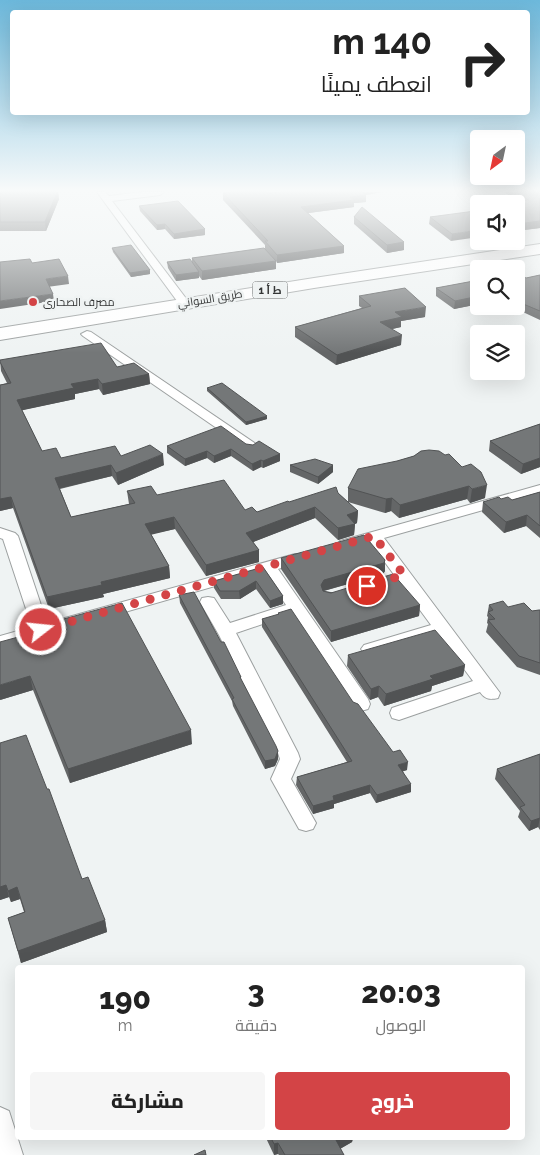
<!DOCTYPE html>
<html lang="ar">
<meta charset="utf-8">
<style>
body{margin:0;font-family:Raleway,Cairo,sans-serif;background:#f6f6f6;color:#222;direction:rtl;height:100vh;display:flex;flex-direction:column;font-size:19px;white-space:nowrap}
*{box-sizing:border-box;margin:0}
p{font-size:16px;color:#767676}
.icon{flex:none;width:28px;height:28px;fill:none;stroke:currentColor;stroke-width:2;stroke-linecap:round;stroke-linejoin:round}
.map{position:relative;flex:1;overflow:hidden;direction:ltr}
.panel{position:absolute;left:15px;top:965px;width:510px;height:175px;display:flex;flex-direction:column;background:#fff;border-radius:5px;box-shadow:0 5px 20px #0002;direction:rtl}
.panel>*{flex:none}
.top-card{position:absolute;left:10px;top:10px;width:520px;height:105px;border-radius:5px;box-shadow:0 5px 20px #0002;direction:rtl;background:#fff;color:#222;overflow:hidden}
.needle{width:32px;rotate:213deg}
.buttons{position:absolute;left:470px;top:130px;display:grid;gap:10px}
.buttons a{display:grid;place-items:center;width:55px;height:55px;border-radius:5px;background:#fff;box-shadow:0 5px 20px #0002;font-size:25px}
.pin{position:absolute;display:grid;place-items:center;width:42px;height:42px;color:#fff;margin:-21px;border:2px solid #fff;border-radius:50%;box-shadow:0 1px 5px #0007}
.me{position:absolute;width:55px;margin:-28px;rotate:74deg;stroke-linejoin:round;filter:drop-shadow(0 0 4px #0008)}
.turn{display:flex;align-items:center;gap:18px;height:105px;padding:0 15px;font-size:22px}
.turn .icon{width:65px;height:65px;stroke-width:2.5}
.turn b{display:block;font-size:35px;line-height:42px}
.eta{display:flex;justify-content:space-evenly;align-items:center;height:85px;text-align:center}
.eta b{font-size:30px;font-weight:800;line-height:35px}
.primary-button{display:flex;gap:10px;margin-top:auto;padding:10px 15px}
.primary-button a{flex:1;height:58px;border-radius:5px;background:#d34446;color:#fff;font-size:20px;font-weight:800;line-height:58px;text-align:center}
.primary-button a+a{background:#f6f6f6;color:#222}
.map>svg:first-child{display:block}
</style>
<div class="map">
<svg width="540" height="1155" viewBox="0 0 540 1155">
<rect width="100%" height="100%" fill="#eff3f3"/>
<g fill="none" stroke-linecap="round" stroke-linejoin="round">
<defs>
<path id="minor" d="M97,192H105L109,196L142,192H164L160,195L112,201L188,301L190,303L188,305H180Z
M87,331L91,332L259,446L252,450L247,449L83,336L81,334Z
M540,485V494L384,538L500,693L498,698C489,700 485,699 480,692L399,720L392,718L390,713L392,708L473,681L438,634L370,655L364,653L361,649L364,645L431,625L370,542L346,549L340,547L338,544L340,541Z
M0,528L15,533L18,536L47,623L295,554H307L309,557L307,560L278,569L368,699L370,704L368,709L361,711L354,709L292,614L236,633L298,753L300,759L291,779L316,823L313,829L306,831L299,829L271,779L280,759L278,753L219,635L200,602L202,598L208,597L214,598L230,623L286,605L264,572L0,648V636L32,627L3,539L0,538Z
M0,1107L9,1111L23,1155H0Z"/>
<path id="trunk" d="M540,244V254L314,288L0,340V328L314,278Z"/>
</defs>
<use href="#minor" stroke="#9ca0a0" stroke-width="2"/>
<use href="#trunk" stroke="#9ca0a0" stroke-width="2"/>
<use href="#minor" fill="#fff" fill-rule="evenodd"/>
<use href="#trunk" fill="#fff" fill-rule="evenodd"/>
</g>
<path fill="#646667" d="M0,192H58L59,199L46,231H0Z
M382,192L366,195V202L354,203V207L308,213L344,246V253L277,263L276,261V269L202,280L199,276V278L176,281L168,268L167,262H192V258L265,249V245L223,200V193H269Z
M504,192H540V228L516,231V204L519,202Z
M139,206L205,229V235L174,239L165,229L157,230L140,211Z
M479,208L451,241L429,224L430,217L471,212V209Z
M354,217L404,242V250L387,253L354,224Z
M112,248L150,274L131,277L113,252Z
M516,273L526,278L540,275V320L510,306H516Z
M479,280V304L454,309L436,296V288Z
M359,296L425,317L401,321V327L392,329L401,345L336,365L295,337V327L362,308L359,306Z
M0,360L117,367L149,374L150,384L103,395L99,389L75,394V399L22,410L42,451L61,458L121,456L164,465L118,485L112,476L60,489L71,517L129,504L127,491L157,495L257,512L289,502L338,493L358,511L357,523L355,524L354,535L338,540L315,518L253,542L259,550V562L206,576L175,529L151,534L169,566L170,578L103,594L104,597L49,609L13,508L0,511V385L7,383L1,371Z
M207,388L267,419L246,425L207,391Z
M540,424V467L521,474L489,451L490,441Z
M246,444L280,454V461L263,468L261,467L253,471L231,456L214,463L207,458L185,466L167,453V446Z
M421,451L485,498L470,503L467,499L399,518L391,511L385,513L348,502V488L397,461L414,456Z
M290,465H333V472L318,484L290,472Z
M540,492V538L526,526L504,533L482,512L483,502L501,499L512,500Z
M281,558L385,560V571L383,574L324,591L420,605L419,616L331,642L281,569Z
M263,567L283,596V604L270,608L256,589L240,599H221L214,588V581Z
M179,595L241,677V680L278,751V759L275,766L265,769L233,706L232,701L180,603Z
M489,605L508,607L532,611L540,610V675L517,667L486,632L488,624L487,623L488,617L487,616Z
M278,613L353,702L407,770L403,771L411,792L376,803L370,793L334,804V808L313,814L296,785L297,777L347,762L262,627V619L278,615Z
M60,620L192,744L70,783L33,690L0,700L60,626Z
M348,655L465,665L463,676L432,686L431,691L384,706L378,697L370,700L347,666Z
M0,743L82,879L105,920L107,932L21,963L8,918L24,912L20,899L11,902L9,897L0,900Z
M540,754V830L538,827L529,831L518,817L520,811L495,779L497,769Z
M266,1138H353L352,1142L340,1149L344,1155H279L278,1154L274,1155Z"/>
<path fill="#515354" d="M57,192H58L59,199L46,231L45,222Z
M358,192H382L366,195V202L354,203V207L301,214V207L350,197Z
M540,221V228L516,231V224Z
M165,224V229L157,230V225Z
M205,229V235L174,239V234Z
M479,230V237L451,241L452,234Z
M404,242V250L387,253V245Z
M344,246V253L277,263V255Z
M276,261V269L202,280V271Z
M150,270V274L131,277L130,273Z
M199,272V278L176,281V275Z
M68,276L69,284L47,287L46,279Z
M53,294L54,301L0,309V301Z
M479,296V304L454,309L455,301Z
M426,307L425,317L401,321V327L379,332L380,322L395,312Z
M402,335L401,345L336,365L337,355Z
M149,374L150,384L103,395L102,384Z
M98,379L99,389L75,394V399L19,411L17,400L71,384Z
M267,416V419L246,425V422Z
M231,449V456L214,463V456Z
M207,451V458L185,466V459Z
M163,454L164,465L118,485L116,473Z
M280,454V461L263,468V461Z
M540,458V467L521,474L523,464Z
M261,460V467L253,471L252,464Z
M111,465L112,476L57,489L55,478Z
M333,465V472L318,484V477Z
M487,485L485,498L470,503L472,489Z
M469,486L467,499L399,518L400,505Z
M11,497L13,508L0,511V499Z
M392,498L391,511L385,513L386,499Z
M315,507V518L246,545V533Z
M358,511L357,523L355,524L354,535L338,540V528L347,515Z
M527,515L526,526L504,533L506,522Z
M174,517L175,529L146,536L145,524Z
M259,550V562L206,576V565Z
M385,560V571L383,574L323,591L320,596L321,585L324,580Z
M169,566L170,578L103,594L104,597L49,609L47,597L101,582Z
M256,581V589L240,599L239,591Z
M283,596V604L270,608V601Z
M420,605L419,616L331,642V631Z
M465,665L463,676L432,686L431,691L384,706L386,694L430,676Z
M30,676L33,690L0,700V685Z
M379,686L378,697L370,700L371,689Z
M191,730L192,744L70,783L68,769Z
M278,751V759L275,766L265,769V761Z
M408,762L407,770L398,773V765Z
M411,784V792L376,803L377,795Z
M370,785V793L334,804V808L313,814V806L333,796Z
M540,818L538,827L529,831L531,821Z
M6,885L9,897L0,900V887Z
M17,887L20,899L11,902L8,891Z
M105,920L107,932L21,963L18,951Z
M342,1138H353L352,1142L336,1151V1140Z
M278,1143V1154L274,1155V1144Z"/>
<path fill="#747778" stroke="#515354" d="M0,192H57L45,222H0Z
M231,192H267L269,193L281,192H362L366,195L350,197L354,200L301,207L344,246L277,255L265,241H268L223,193Z
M516,192H540V221L516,224V204H505L529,200Z
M178,201L205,229L174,234L165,224L157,225L139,206Z
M362,207L404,242L387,245L354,217Z
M479,208V230L452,234L430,217L475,211L471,209Z
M131,245L150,270L130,273L112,248Z
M264,248L276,261L202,271L192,258Z
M30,259L32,263L59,259L68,276L46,279L53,294L0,301V262Z
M190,259L199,272L176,275L167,262Z
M516,273L526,278L540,275V311L516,301Z
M479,280V296L455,301L436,288Z
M405,288L426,307L395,312L402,317L380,322L402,335L337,355L295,327L371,306L359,296Z
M101,343L117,367L134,363L149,374L102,384L98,379L71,384L74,388L17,400L42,451L56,448L61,458L115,446L121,456L150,445L163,454L116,473L111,465L55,478L71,517L135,503L127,491L151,486L157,495L224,480L245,510L252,507L257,512L288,501L289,502L336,487L338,493L358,511L347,515L355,524L338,528L315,507L246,533L259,550L206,565L174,517L145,524L169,566L101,582L102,585L47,597L11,497L0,499V385L11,383L0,362V360Z
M222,383L267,416L246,422L207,388Z
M540,424V458L523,464L490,441Z
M221,426L246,444L253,445L259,441L280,454L263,461L261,460L252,464L231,449L214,456L207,451L185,459L167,446Z
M429,450L439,451L445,455L449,454L462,467L471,464L481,472L487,485L472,489L469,486L400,505L392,498L386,499L348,488L358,469L397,461L414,456L421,451Z
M315,459L333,465L318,477L290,465Z
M540,492V526L527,515L506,522L483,502L499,497L501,499L508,497L512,500Z
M364,535L385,560L384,563L324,580L321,585L323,591L331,593L393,574L420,605L331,631L281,558Z
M263,567L283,596L270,601L256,581L239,591H220L214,581Z
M194,592L221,642H224L241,677H240L276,746L278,751L275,759L265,761L232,699L234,698L179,595Z
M503,601L508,607L524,603L532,611L539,610H540V663L519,656L488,620L495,619L488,612L493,610L489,605Z
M122,603L191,730L68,769L30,676L0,685V642L62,625L60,620Z
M291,609L353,702L358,704L393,752L400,750L408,762L398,765L411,784L377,795L370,785L333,796L334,800L313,806L297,777L352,761L262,619L279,614L278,613Z
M435,630L465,665L430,676L433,679L386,694L379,686L371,689L348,655Z
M26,735L47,789H49L82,879L88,877L105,920L18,951L8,918L25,912L17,887L8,891L6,885L0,887V743Z
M540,754V818L531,821L520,807L525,805L497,769Z
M271,1138H342L336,1140L344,1155H285L278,1143L274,1144Z
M205,1150L206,1155H194Z"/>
<linearGradient id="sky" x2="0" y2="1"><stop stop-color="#6cb8db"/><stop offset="0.54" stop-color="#f8fafa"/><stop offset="1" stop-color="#f8fafa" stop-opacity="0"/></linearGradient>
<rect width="540" height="353" fill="url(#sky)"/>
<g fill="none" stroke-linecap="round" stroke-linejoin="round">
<path stroke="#d34446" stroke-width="9" stroke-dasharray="0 16.2" d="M41,630L374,536L404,575L367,586"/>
</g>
<circle fill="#d34446" stroke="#eff3f3" stroke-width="2" cx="33" cy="302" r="5"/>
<g text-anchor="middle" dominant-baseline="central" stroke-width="5" stroke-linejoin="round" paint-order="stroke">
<rect fill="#eff3f3" stroke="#6c6f6f" stroke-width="1" x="252.5" y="281.5" width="35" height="17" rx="4"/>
<g font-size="11" font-weight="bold" fill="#343636">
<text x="270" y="290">ط أ 1</text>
</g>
<g font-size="11" fill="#343636" stroke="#eff3f3">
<text transform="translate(210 299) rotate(-9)">طريق السواني</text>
</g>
<g font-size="11" fill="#343636" stroke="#eff3f3" text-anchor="start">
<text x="43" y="302">مصرف الصحارى</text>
</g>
</g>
</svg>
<div class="buttons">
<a><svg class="needle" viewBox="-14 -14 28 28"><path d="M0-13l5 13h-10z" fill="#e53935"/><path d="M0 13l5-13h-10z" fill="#767676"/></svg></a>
<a><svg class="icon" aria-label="sound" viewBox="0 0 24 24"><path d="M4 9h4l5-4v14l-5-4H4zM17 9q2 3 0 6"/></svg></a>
<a><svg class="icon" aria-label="search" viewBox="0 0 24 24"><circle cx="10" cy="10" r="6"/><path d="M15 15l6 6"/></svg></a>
<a><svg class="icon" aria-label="layers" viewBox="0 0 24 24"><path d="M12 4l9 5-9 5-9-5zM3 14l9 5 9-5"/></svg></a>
</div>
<div class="pin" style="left:367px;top:586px;background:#d93025"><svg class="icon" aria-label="arrive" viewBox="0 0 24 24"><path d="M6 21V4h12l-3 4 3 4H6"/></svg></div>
<svg class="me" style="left:41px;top:630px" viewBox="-20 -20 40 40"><circle r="17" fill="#d34446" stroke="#fff" stroke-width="3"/><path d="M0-11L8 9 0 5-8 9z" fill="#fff"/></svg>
<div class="top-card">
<div class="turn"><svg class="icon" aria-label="right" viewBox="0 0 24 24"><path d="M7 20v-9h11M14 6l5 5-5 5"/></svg><div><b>140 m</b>انعطف يمينًا</div></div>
</div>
<section class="panel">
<div class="eta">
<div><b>20:03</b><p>الوصول</p></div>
<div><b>3</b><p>دقيقة</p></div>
<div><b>190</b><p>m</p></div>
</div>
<div class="primary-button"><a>خروج</a><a>مشاركة</a></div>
</section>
</div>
